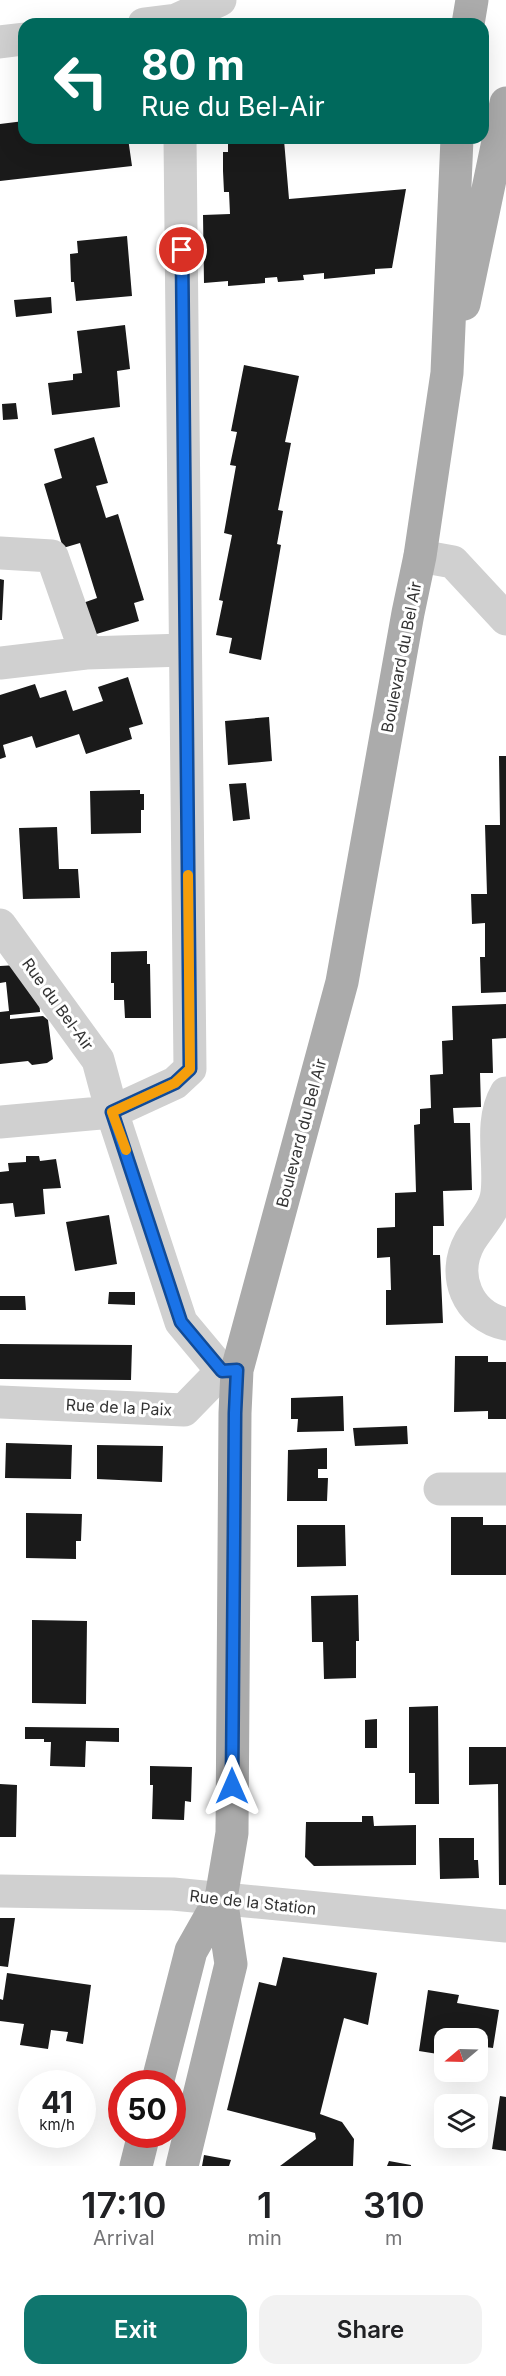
<!DOCTYPE html>
<style>
body{margin:0;font-family:Inter,sans-serif;background:#f2f2f2;color:#202124;height:100vh;display:flex;flex-direction:column;font-size:22px;white-space:nowrap}
*{box-sizing:border-box;margin:0}
p{font-size:20px;color:#757577}
.icon{flex:none;width:33px;height:33px;fill:none;stroke:currentColor;stroke-width:2;stroke-linecap:round;stroke-linejoin:round}
.map{position:relative;height:2166px;overflow:hidden}
.side{display:flex;flex-direction:column;background:#fff;flex:1}
.side>*{flex:none}
.top-card{position:absolute;left:18px;top:18px;width:471px;height:126px;border-radius:18px;box-shadow:0 6px 24px #0002;background:#00695c;color:#fff;overflow:hidden}
.needle{width:39px;rotate:251deg}
.fabs{position:absolute;left:434px;top:2028px;display:grid;gap:12px}
.fabs a{display:grid;place-items:center;width:54px;height:54px;border-radius:12px;background:#fff;box-shadow:0 6px 24px #0002;font-size:30px}
.speed{position:absolute;left:18px;top:2070px;display:flex;gap:12px;font-size:30px;font-weight:700;text-align:center}
.speed>*{display:grid;place-content:center;width:78px;height:78px;border-radius:50%;background:#fff;box-shadow:0 6px 24px #0002;line-height:1}
.speed small{font-size:15px;font-weight:400}
.speed .limit{border:9px solid #d22;background:#fff;color:#111}
.pin{position:absolute;display:grid;place-items:center;width:51px;height:51px;color:#fff;margin:-26px;border:3px solid #fff;border-radius:50%;box-shadow:0 2px 6px #0007}
.me{position:absolute;width:66px;margin:-33px;rotate:0deg;stroke-linejoin:round;filter:drop-shadow(0 0 4px #0008)}
.turn{display:flex;align-items:center;gap:21px;height:126px;padding:0 24px;font-size:27px}
.turn .icon{width:78px;height:78px;stroke-width:2.5}
.turn b{display:block;font-size:42px;line-height:51px}
.eta{display:flex;justify-content:space-evenly;align-items:center;height:102px;text-align:center}
.eta b{font-size:36px;font-weight:600;line-height:42px}
.button{display:flex;gap:12px;margin-top:auto;padding:12px 24px}
.button a{flex:1;height:69px;border-radius:18px;background:#0f766e;color:#fff;font-size:24px;font-weight:600;line-height:69px;text-align:center}
.button a+a{background:#f2f2f2;color:#202124}
.map>svg:first-child{display:block}
</style>
<div class="map">
<svg width="506" height="2166" viewBox="0 0 506 2166">
<rect width="100%" height="100%" fill="#fff"/>
<path fill="#1a1a1a" d="M24,121V138H128L132,166L0,181V124Z
M228,138H290L284,140L289,199L406,189L392,268L375,269V274L324,279V273L303,275L304,280L278,282L277,277L265,278V283L228,286V281L204,283L203,215L230,214L229,192H224L223,171V152H228Z
M127,236L132,296L76,301L74,282H71L70,254L78,253L77,241Z
M51,297L52,313L16,317L14,300Z
M125,325L130,369L117,371L120,407L52,415L48,383L73,380V374L82,373L77,331Z
M244,365L299,376L285,442L291,443L278,510L283,511L277,544L281,545L261,660L229,653L232,638L216,635L223,601L219,600L232,535L224,533L236,466L230,465L237,432L231,431Z
M16,403L18,419L3,420L2,404Z
M94,437L108,483L96,486L106,518L118,514L144,600L134,603L139,621L90,636L80,604L97,598L80,543L63,548L44,484L62,478L54,449Z
M0,579L4,580L2,620H0Z
M128,677L143,724L129,728L132,739L86,754L79,734L36,748L32,736L3,745L6,757L0,759V695L35,684L40,698L66,690L73,711L103,701L98,687Z
M269,717L272,761L228,765L225,721Z
M499,756H506V992L481,993L480,957H485V923L472,924L471,894H487L485,825H500Z
M246,783L250,819L233,821L229,784Z
M140,790V794H144V810H141V833L91,834L90,791Z
M57,827L59,869H78L80,898L23,899L19,828Z
M147,951V964H150L151,1018H125L124,1000H114V983H111V952Z
M18,965L39,996L40,1012L10,1015V1019L43,1016L48,1020L53,1059L47,1063L32,1065L28,1061L0,1064V1012L9,1011L6,982L0,983V966Z
M506,1004V1038L492,1039L493,1073H480L481,1107L453,1108L454,1123H470L472,1190L443,1191L444,1226H433V1255H440L443,1323L386,1325V1290H391L390,1257L377,1258V1228L395,1227V1193L416,1192L414,1125L420,1124V1109L431,1108L430,1075L443,1074L442,1041L453,1040L452,1006Z
M26,1156H39L40,1161L56,1159L61,1188L43,1189L45,1214L15,1217L13,1203L0,1204V1172L9,1171L8,1163L26,1162Z
M109,1215L117,1264L75,1271L66,1222Z
M109,1292H135V1305L108,1304Z
M0,1296H25L26,1310H0Z
M0,1344L132,1345L131,1380L0,1379Z
M455,1356H488V1362H506V1419H488V1411L454,1412Z
M343,1396L344,1431L297,1432L298,1419H291V1398Z
M407,1426L408,1444L355,1446L353,1428Z
M6,1443L72,1445L71,1479L5,1478Z
M97,1445L163,1446L162,1482L97,1479Z
M327,1448V1469H318V1478H328L327,1501H287L288,1450Z
M26,1513L82,1514L81,1541H76V1559L26,1558Z
M451,1517H483V1525H506V1575H451Z
M297,1525H345L346,1566L297,1567Z
M358,1595L359,1641H356V1678L324,1679L323,1642H312L311,1596Z
M32,1620L87,1621L86,1704L32,1703Z
M438,1706L439,1804H415V1773H409V1707Z
M377,1719V1748H365V1720Z
M25,1727L119,1728V1742L86,1741L85,1767L50,1766L51,1742H44V1739H25Z
M469,1747H506V1885H499L498,1784L469,1785Z
M150,1766L192,1767L191,1802L185,1801L184,1820L152,1819L153,1785H150Z
M0,1784L17,1785L16,1837H0Z
M362,1816H373L374,1826L416,1825V1865L314,1866L305,1857L306,1822H362Z
M439,1838H474V1860H478L479,1878L440,1879Z
M0,1918H15L8,1967L0,1966Z
M283,1957L377,1973L368,2025L344,2018L320,2114L342,2122L354,2139L353,2166H280L316,2139L315,2133L227,2110L259,1982L276,1986Z
M7,1973L91,1985L83,2044L66,2041L68,2032L51,2030L48,2049L20,2045L24,2024L0,2021V1999L3,2000Z
M428,1990L459,1995L457,2003L499,2010L493,2048L477,2046V2038H444V2055L419,2051Z
M500,2096L506,2097V2151L492,2149Z
M204,2155L231,2160L229,2166H202Z
M389,2161L411,2165V2166H387Z"/>
<g fill="none" stroke-linecap="round" stroke-linejoin="round">
<path stroke="#d0d0d0" stroke-width="33" d="M144,24L176,20L220,0
M0,42L24,39
M0,553L52,556L86,653L185,650
M420,556L453,562L506,619
M0,663L86,653
M0,925L98,1060L112,1112L181,1322L222,1371
M506,1093C489,1122 501,1161 497,1193C495,1211 479,1226 470,1241C451,1275 467,1316 506,1324
M0,1122L112,1112L175,1083L190,1069L180,138
M0,1402L184,1410L222,1371
M440,1489H506
M0,1891L173,1894L506,1926"/>
<path stroke="#ababab" stroke-width="33" d="M468,24L472,0
M464,304L506,103
M157,2084L191,1951L221,1898
M136,2166L144,2134
M182,2166L231,1964L221,1898L232,1833L235,1413L237,1370L342,982L408,613L420,556L447,373L457,138"/>
</g>
<g fill="none" stroke-linecap="round" stroke-linejoin="round">
<defs>
<path id="route" d="M182,250L190,1069L175,1083L112,1112L181,1322L222,1371L237,1370L235,1413L232,1786"/>
</defs>
<use href="#route" stroke="#114b97" stroke-width="15"/>
<use href="#route" stroke="#1a73e8" stroke-width="10"/>
<path stroke="#f59e0b" stroke-width="10" d="M126,1150L112,1112L175,1083L190,1069L188,875"/>
</g>
<g text-anchor="middle" dominant-baseline="central" stroke-width="6" stroke-linejoin="round" paint-order="stroke">
<g font-size="16" fill="#333" stroke="#fff">
<text transform="translate(401 657) rotate(-79)">Boulevard du Bel Air</text>
<text transform="translate(58 1004) rotate(54)">Rue du Bel-Air</text>
<text transform="translate(301 1133) rotate(-75)">Boulevard du Bel Air</text>
<text transform="translate(119 1407) rotate(3)">Rue de la Paix</text>
<text transform="translate(253 1902) rotate(6)">Rue de la Station</text>
</g>
</g>
</svg>
<div class="fabs">
<a><svg class="needle" viewBox="-14 -14 28 28"><path d="M0-13l5 13h-10z" fill="#e53935"/><path d="M0 13l5-13h-10z" fill="#757577"/></svg></a>
<a><svg class="icon" aria-label="layers" viewBox="0 0 24 24"><path d="M12 4l9 5-9 5-9-5zM3 14l9 5 9-5"/></svg></a>
</div>
<div class="speed"><div>41<small>km/h</small></div><div class="limit">50</div></div>
<div class="pin" style="left:182px;top:250px;background:#d93025"><svg class="icon" aria-label="arrive" viewBox="0 0 24 24"><path d="M6 21V4h12l-3 4 3 4H6"/></svg></div>
<svg class="me" style="left:232px;top:1786px" viewBox="-20 -20 40 40"><path d="M0-17L14 15 0 8-14 15z" fill="#1a73e8" stroke="#fff" stroke-width="4"/></svg>
<div class="top-card">
<div class="turn"><svg class="icon" aria-label="left" viewBox="0 0 24 24"><path d="M17 20v-9H6M10 6l-5 5 5 5"/></svg><div><b>80 m</b>Rue du Bel-Air</div></div>
</div>
</div>
<section class="side">
<div class="eta">
<div><b>17:10</b><p>Arrival</p></div>
<div><b>1</b><p>min</p></div>
<div><b>310</b><p>m</p></div>
</div>
<div class="button"><a>Exit</a><a>Share</a></div>
</section>
